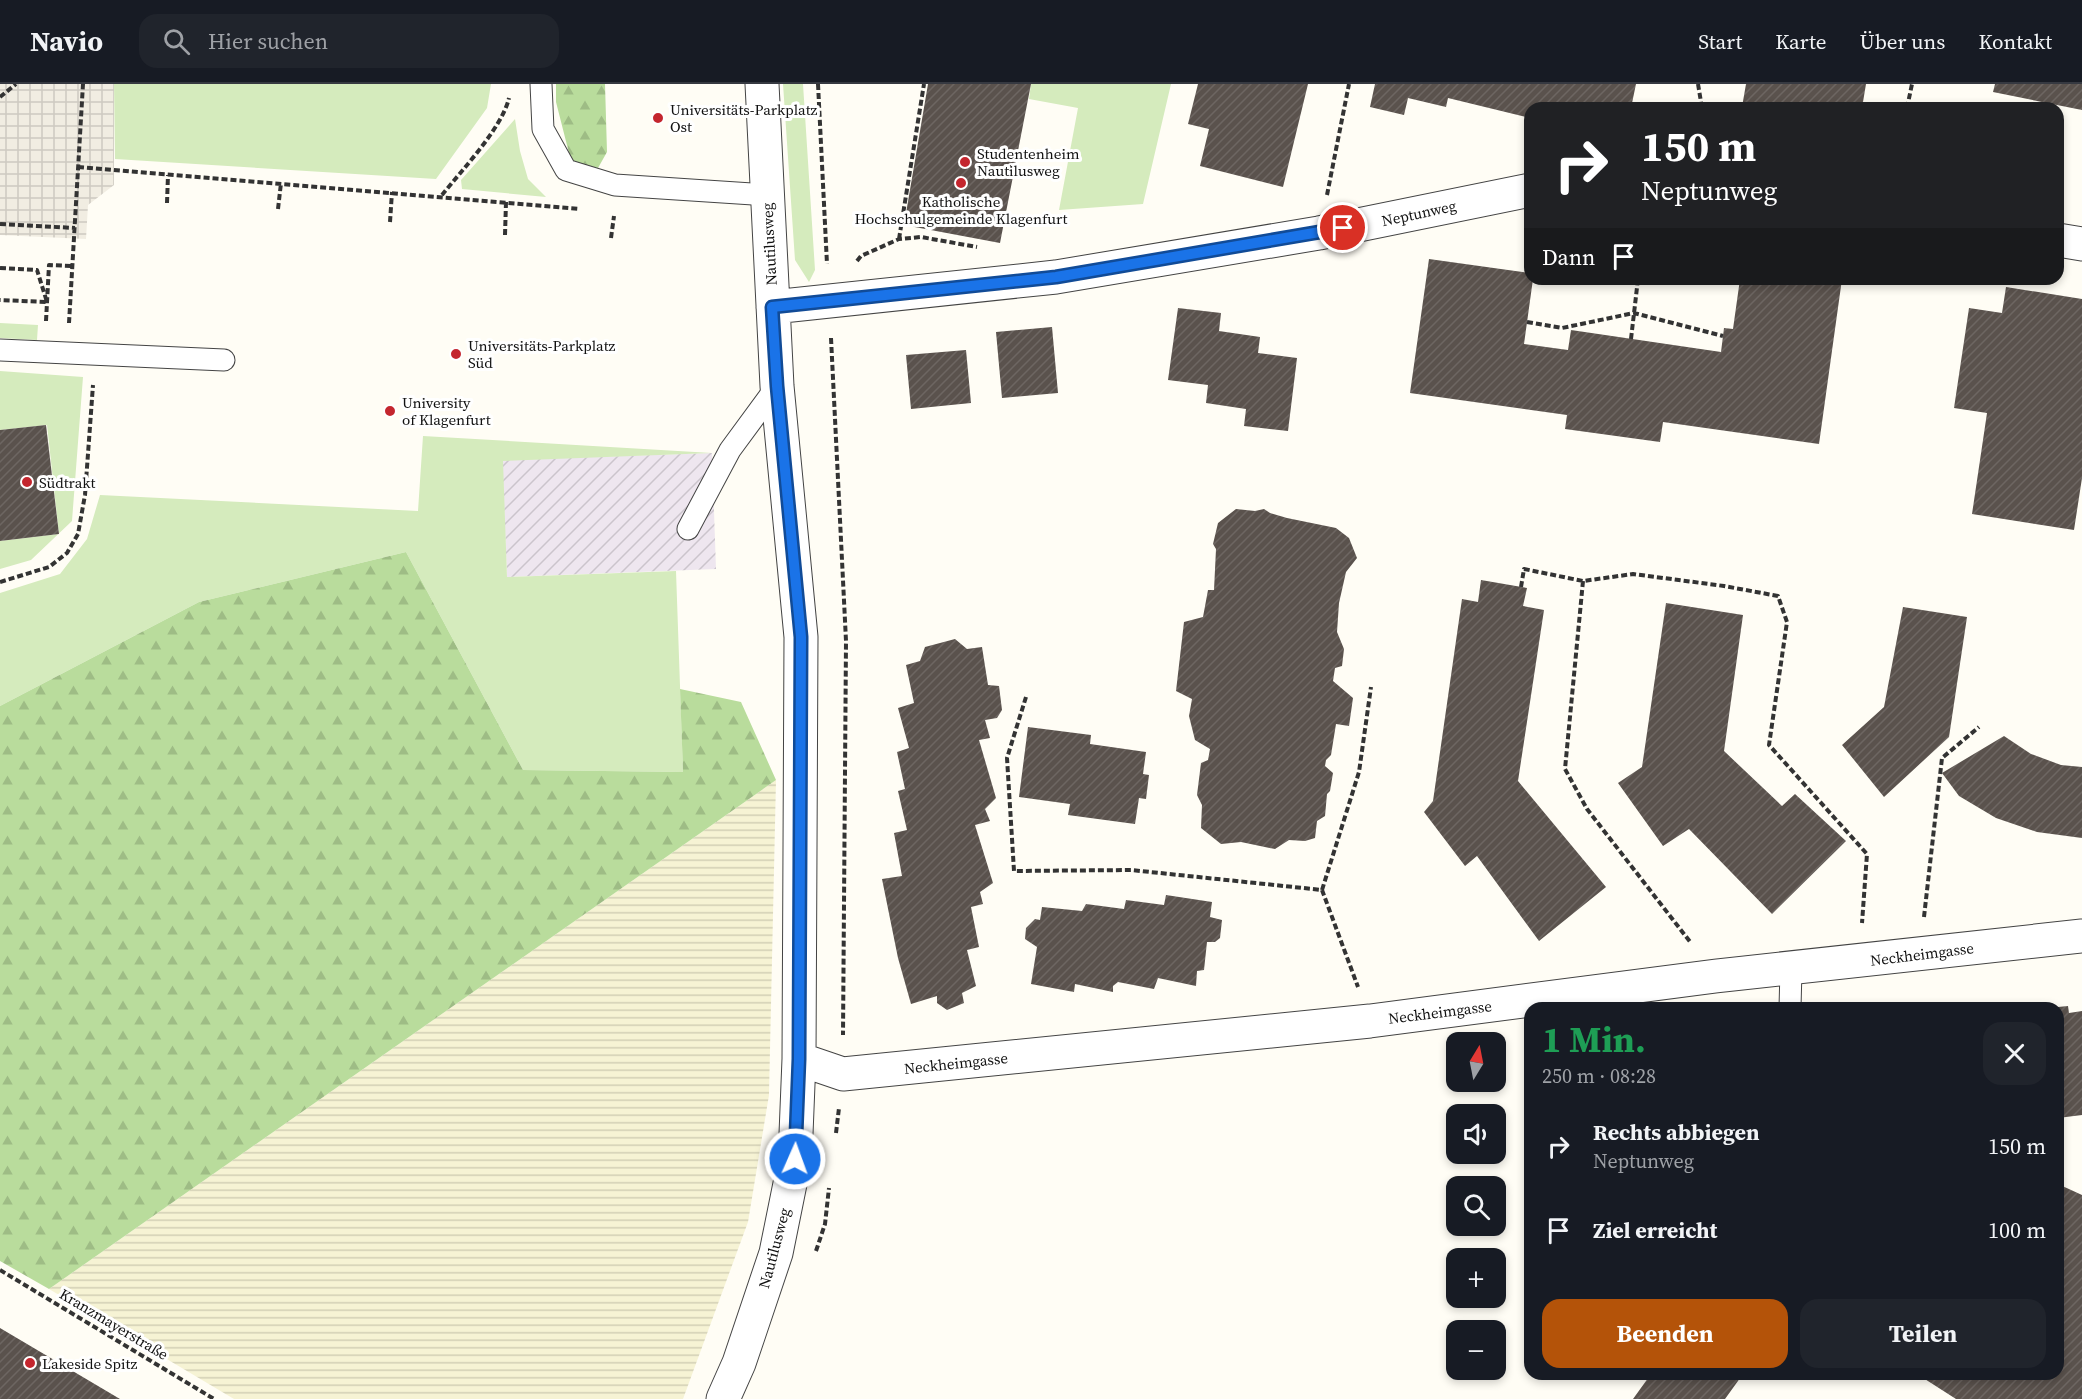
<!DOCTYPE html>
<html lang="de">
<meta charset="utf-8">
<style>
body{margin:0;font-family:"Source Serif 4",serif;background:#20242c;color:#f1f3f6;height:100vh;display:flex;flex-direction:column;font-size:22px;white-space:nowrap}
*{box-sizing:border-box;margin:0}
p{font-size:20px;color:#9ea1a6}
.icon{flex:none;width:33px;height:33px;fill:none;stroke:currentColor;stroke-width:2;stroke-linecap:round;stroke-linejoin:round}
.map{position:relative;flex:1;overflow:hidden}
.side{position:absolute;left:1524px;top:918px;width:540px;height:378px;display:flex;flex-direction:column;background:#171b24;border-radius:18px;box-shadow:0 3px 9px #0003}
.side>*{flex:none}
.hud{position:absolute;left:1524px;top:18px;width:540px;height:183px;border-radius:18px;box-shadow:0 3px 9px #0003;background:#202124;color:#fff;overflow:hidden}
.needle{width:39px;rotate:10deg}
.controls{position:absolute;left:1446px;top:948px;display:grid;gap:12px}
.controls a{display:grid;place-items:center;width:60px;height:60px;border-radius:12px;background:#171b24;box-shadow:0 3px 9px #0003;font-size:30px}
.pin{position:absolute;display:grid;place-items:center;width:51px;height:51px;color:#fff;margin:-26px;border:3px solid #fff;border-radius:50%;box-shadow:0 2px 6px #0007}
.me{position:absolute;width:66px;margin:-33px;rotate:2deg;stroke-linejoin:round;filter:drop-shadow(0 0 4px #0008)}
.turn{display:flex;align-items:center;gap:21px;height:126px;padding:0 18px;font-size:27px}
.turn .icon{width:78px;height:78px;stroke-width:2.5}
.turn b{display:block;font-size:42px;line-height:51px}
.then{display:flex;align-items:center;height:57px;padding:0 18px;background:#0003;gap:12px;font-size:22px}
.round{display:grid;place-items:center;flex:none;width:63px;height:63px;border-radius:18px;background:#20242c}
.summary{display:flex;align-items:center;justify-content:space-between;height:102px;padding:0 18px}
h1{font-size:36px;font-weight:700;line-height:45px;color:#1e9e55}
.action{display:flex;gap:12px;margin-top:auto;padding:12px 18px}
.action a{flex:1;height:69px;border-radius:18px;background:#b45309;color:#fff;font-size:24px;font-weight:700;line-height:69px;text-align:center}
.action a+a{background:#20242c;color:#f1f3f6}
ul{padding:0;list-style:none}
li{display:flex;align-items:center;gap:18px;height:84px;padding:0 18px}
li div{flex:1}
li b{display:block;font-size:22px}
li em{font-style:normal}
header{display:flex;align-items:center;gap:36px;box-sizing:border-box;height:84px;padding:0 30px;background:#171b24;border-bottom:2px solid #363941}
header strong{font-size:28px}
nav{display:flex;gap:33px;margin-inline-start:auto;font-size:21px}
.search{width:420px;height:54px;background:#20242c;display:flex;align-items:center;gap:15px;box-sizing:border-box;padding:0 21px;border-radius:18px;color:#9ea1a6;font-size:22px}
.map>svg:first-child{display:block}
</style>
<header>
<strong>Navio</strong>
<div class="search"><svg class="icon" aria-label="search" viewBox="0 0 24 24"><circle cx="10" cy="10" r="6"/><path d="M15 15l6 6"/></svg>Hier suchen</div>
<nav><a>Start</a><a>Karte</a><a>Über uns</a><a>Kontakt</a></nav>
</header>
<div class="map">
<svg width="2082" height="1315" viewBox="0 0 2082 1315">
<defs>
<pattern id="industrial-furrows" width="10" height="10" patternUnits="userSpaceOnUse" patternTransform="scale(1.5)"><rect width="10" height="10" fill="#eee6ef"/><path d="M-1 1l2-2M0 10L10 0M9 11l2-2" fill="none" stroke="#cbc4cc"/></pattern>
<pattern id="farmland-rules" width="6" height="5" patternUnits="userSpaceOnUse" patternTransform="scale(1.5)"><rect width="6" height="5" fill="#f6f3d4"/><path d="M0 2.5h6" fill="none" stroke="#d2cfb5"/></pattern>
<pattern id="forest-firs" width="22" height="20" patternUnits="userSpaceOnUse" patternTransform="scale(1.5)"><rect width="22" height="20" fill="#b9dc9c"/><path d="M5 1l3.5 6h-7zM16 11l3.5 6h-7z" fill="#9ebc85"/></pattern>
<pattern id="plaza-grid" width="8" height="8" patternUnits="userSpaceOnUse" patternTransform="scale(1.5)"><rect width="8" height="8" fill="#f1ede2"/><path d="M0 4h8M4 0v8" fill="none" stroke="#cecac1"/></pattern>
<pattern id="building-hatch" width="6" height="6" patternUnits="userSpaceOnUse" patternTransform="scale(1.5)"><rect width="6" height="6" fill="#5a524d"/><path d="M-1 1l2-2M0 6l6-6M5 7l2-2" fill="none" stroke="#6d6662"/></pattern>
</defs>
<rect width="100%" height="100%" fill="#fffdf5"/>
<path fill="url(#industrial-furrows)" d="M712,369L716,485L507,493L502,376Z"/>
<path fill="url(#farmland-rules)" d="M776,696L769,1011L748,1138L683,1315H234L49,1205Z"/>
<path fill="#d5ebbd" d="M114,0H491L487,24L436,95L115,75Z
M783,0H803L815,186L809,198L795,176Z
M1031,0H1171L1143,120L1059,126L1078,24L1029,15Z
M515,35L520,67L528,95L546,113L462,105L461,96Z
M0,239L38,241L37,256L0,254Z
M0,287L83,293L72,437L31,476L0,485V457L59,450L47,341L0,346Z
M423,352L712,369L503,377L507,493L676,487L683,688L523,686L406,468L199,518L0,622V509L60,490L87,455L100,411L418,427Z"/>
<path fill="url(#forest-firs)" d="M556,0H605L607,68L598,84L571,77L556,18Z
M406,468L523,686L683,688L680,605L741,618L776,696L49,1205L0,1177V622L199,518Z"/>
<path fill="url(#plaza-grid)" d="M0,0H114V101L88,121L86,155L0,151Z"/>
<path fill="url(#building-hatch)" d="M928,0H1031L1000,159L904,141Z
M1198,0H1308L1283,103L1200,82L1209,45L1188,40Z
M1375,0H1636L1631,24H1530V34L1448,14L1446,23L1408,14L1404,31L1370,23Z
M1746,0H1866L1862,24L1742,23Z
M1995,0H2082V26L1993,8Z
M1429,175L1530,189V195H1533L1524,260L1568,266L1571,246L1721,268L1724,244L1733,245L1740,195H1842L1819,360L1663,338L1660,358L1565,345L1567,331L1410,309Z
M2006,203L2082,215V394L2074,446L1972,430L1987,329L1954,324L1969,224L2002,229Z
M1178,224L1221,229L1219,247L1260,253L1258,269L1297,274L1288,347L1244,342L1246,325L1206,319L1208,301L1168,296Z
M1052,243L1058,309L1002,314L996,248Z
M966,266L971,319L911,325L906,271Z
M46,341L59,450L0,457V346Z
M1236,425L1255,427L1264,425L1270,429L1287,434L1336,444L1349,454L1357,474L1346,488L1339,519L1337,548L1344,565L1342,582L1335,584L1333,597L1353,614L1349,642L1336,640L1331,671L1326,676L1325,682L1333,689L1330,707L1327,710L1325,732L1317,737L1315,754L1305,757L1289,756L1275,765L1241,758L1221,760L1201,744L1202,721L1197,711L1201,679L1208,676L1210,665L1195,656L1189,632L1192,615L1176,607L1184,538L1203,533L1208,506H1214L1216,465L1213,460L1218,439Z
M1481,496L1527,504L1523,522L1544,526L1518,697L1606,803L1539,857L1477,772L1465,782L1424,728L1433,717L1462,515L1478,518Z
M1666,519L1743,531L1724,667L1782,722L1795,710L1846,757L1772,830L1689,745L1663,762L1618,699L1642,683Z
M1903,523L1967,533L1949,653L1884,713L1842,661L1884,623Z
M955,555L967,565L982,563L988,601L999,602L1002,626L997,634L985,636L990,654L979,656L996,714L985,725L990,737L975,741L993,799L980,808L983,820L971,823L979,863L967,866L976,902L962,909L964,919L947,926L937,919V912L911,920L898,874L882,795L902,792L894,749L907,746L898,707L905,705L897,668L909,664L898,624L914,619L906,581L920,577L925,563Z
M1028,643L1091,651L1090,660L1146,668L1143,690L1149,691L1146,715L1139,714L1135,740L1068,731L1070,720L1019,713Z
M2004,652L2031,670L2061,681L2082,683V754L2037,748L1996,734L1959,712L1942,689Z
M1166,811L1212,818L1210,833L1222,836L1220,854L1215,858H1207L1204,886L1197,887L1196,902L1158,894L1154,905L1118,898L1113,902V908L1075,900L1074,908L1031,900L1037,863L1025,855L1026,844L1035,835L1040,836L1042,823L1082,827L1086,820L1124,825L1126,816L1164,821Z
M2068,922L2069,929L2082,927V1031L2058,1034V923Z
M2058,1100L2082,1111V1315H1956L1917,1290H2058Z
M0,1244L120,1315H0Z
M1651,1290H1743L1725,1315H1633Z"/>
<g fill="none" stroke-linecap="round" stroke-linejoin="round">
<defs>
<path id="service" d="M541,0L543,45L566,86L615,101L767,111
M0,266L224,276
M688,445L730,366L777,302
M1790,924L1791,885"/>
<path id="minor" d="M2058,156L2082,160
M773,223L1056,193L1319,149L1530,106
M799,975L843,990L1370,937L1716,892L2082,852
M723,1315L739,1279L776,1169L795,1075L799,975L801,553L777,302L762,0"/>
</defs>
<use href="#service" stroke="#444" stroke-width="23"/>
<use href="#minor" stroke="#444" stroke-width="35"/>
<path stroke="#333" stroke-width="4" stroke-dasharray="6 3" stroke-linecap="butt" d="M818,0L827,180
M1698,0L1702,24
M0,13L16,0
M1907,24L1912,0
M78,83L580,125
M442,111C462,86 502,44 509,14
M1327,111L1349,0
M167,119L168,91
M278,125L281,99
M390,138L392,108
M0,140L75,144
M505,151L506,118
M611,154L614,132
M899,155L924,0
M857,177L861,172L899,155L921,153L977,163
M0,184L37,186L47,218L0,216
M46,237L49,181L73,182
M1527,238L1562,244L1634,229L1723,252
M69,239L83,0
M831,254L846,557L843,951
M1631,255L1638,195
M1583,497L1565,685L1587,725L1691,859
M0,498L49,483L67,469L78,450L85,411L93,301
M1521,503L1524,485L1583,497L1633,490L1724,502L1778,512L1787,538L1769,661L1867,770L1862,839
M1026,613L1007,674L1014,787L1131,786L1322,806L1358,903
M1322,806L1359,688L1371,603
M1924,833L1942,674L1979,643
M836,1049L839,1024
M816,1167L825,1140L829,1104
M0,1186L214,1315"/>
<use href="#service" stroke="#fff" stroke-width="21"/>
<use href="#minor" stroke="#fff" stroke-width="33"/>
</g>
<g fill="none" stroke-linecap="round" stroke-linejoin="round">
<defs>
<path id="route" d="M795,1075L799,975L801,553L777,302L772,223L1056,193L1343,144"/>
</defs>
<use href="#route" stroke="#114b97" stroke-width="15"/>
<use href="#route" stroke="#1a73e8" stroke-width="10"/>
</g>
<g fill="#c4262e" stroke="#fff" stroke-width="2">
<circle cx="658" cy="34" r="6"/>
<circle cx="965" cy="78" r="6"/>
<circle cx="961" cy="99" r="6"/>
<circle cx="456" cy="270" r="6"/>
<circle cx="390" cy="327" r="6"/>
<circle cx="27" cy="398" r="6"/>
<circle cx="30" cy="1279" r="6"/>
</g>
<g text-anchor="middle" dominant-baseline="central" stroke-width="6" stroke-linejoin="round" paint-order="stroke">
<g font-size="15" fill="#111" stroke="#fff" text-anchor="start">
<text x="670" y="25">Universitäts-Parkplatz<tspan x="670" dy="17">Ost</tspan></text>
<text x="977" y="69">Studentenheim<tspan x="977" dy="17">Nautilusweg</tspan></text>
<text x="961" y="117" text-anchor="middle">Katholische<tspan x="961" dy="17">Hochschulgemeinde Klagenfurt</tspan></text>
<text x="468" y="261">Universitäts-Parkplatz<tspan x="468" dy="17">Süd</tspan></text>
<text x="402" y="318">University<tspan x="402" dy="17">of Klagenfurt</tspan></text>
<text x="39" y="398">Südtrakt</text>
<text x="42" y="1279">Lakeside Spitz</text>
</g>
<g font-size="15" fill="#111" stroke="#fff">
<text transform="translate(1419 129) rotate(-12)">Neptunweg</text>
<text transform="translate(769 160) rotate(-93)">Nautilusweg</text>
<text transform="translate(1922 870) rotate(-7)">Neckheimgasse</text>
<text transform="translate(1440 928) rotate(-7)">Neckheimgasse</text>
<text transform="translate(956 979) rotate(-6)">Neckheimgasse</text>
<text transform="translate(774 1164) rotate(-75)">Nautilusweg</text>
<text transform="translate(114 1240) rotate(31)">Kranzmayerstraße</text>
</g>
</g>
</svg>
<div class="controls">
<a><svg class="needle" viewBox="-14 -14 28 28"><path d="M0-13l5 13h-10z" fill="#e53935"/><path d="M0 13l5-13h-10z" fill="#9ea1a6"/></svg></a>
<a><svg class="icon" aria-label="sound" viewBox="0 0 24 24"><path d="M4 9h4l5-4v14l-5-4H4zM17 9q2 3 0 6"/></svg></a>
<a><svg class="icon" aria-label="search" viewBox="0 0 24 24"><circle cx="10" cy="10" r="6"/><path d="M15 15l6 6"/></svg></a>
<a>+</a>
<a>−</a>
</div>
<div class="pin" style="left:1343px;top:144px;background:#d93025"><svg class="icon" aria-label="arrive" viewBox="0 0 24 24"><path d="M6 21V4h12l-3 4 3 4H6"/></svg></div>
<svg class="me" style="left:795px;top:1075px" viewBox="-20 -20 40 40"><circle r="17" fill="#1a73e8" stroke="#fff" stroke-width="3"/><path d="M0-11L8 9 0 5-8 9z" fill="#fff"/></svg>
<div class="hud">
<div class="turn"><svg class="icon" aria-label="right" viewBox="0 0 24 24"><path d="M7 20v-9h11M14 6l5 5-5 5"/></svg><div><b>150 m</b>Neptunweg</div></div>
<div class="then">Dann<svg class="icon" aria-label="arrive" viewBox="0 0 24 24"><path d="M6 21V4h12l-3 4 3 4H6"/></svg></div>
</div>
<section class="side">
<div class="summary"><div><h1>1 Min.</h1><p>250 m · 08:28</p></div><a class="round"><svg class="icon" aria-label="close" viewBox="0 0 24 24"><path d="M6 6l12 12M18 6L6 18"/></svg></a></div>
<ul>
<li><svg class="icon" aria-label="right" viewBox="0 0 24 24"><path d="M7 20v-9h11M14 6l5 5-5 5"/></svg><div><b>Rechts abbiegen</b><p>Neptunweg</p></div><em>150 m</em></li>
<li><svg class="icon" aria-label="arrive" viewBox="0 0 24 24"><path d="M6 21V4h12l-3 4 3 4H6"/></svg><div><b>Ziel erreicht</b></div><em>100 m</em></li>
</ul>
<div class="action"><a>Beenden</a><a>Teilen</a></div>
</section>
</div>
